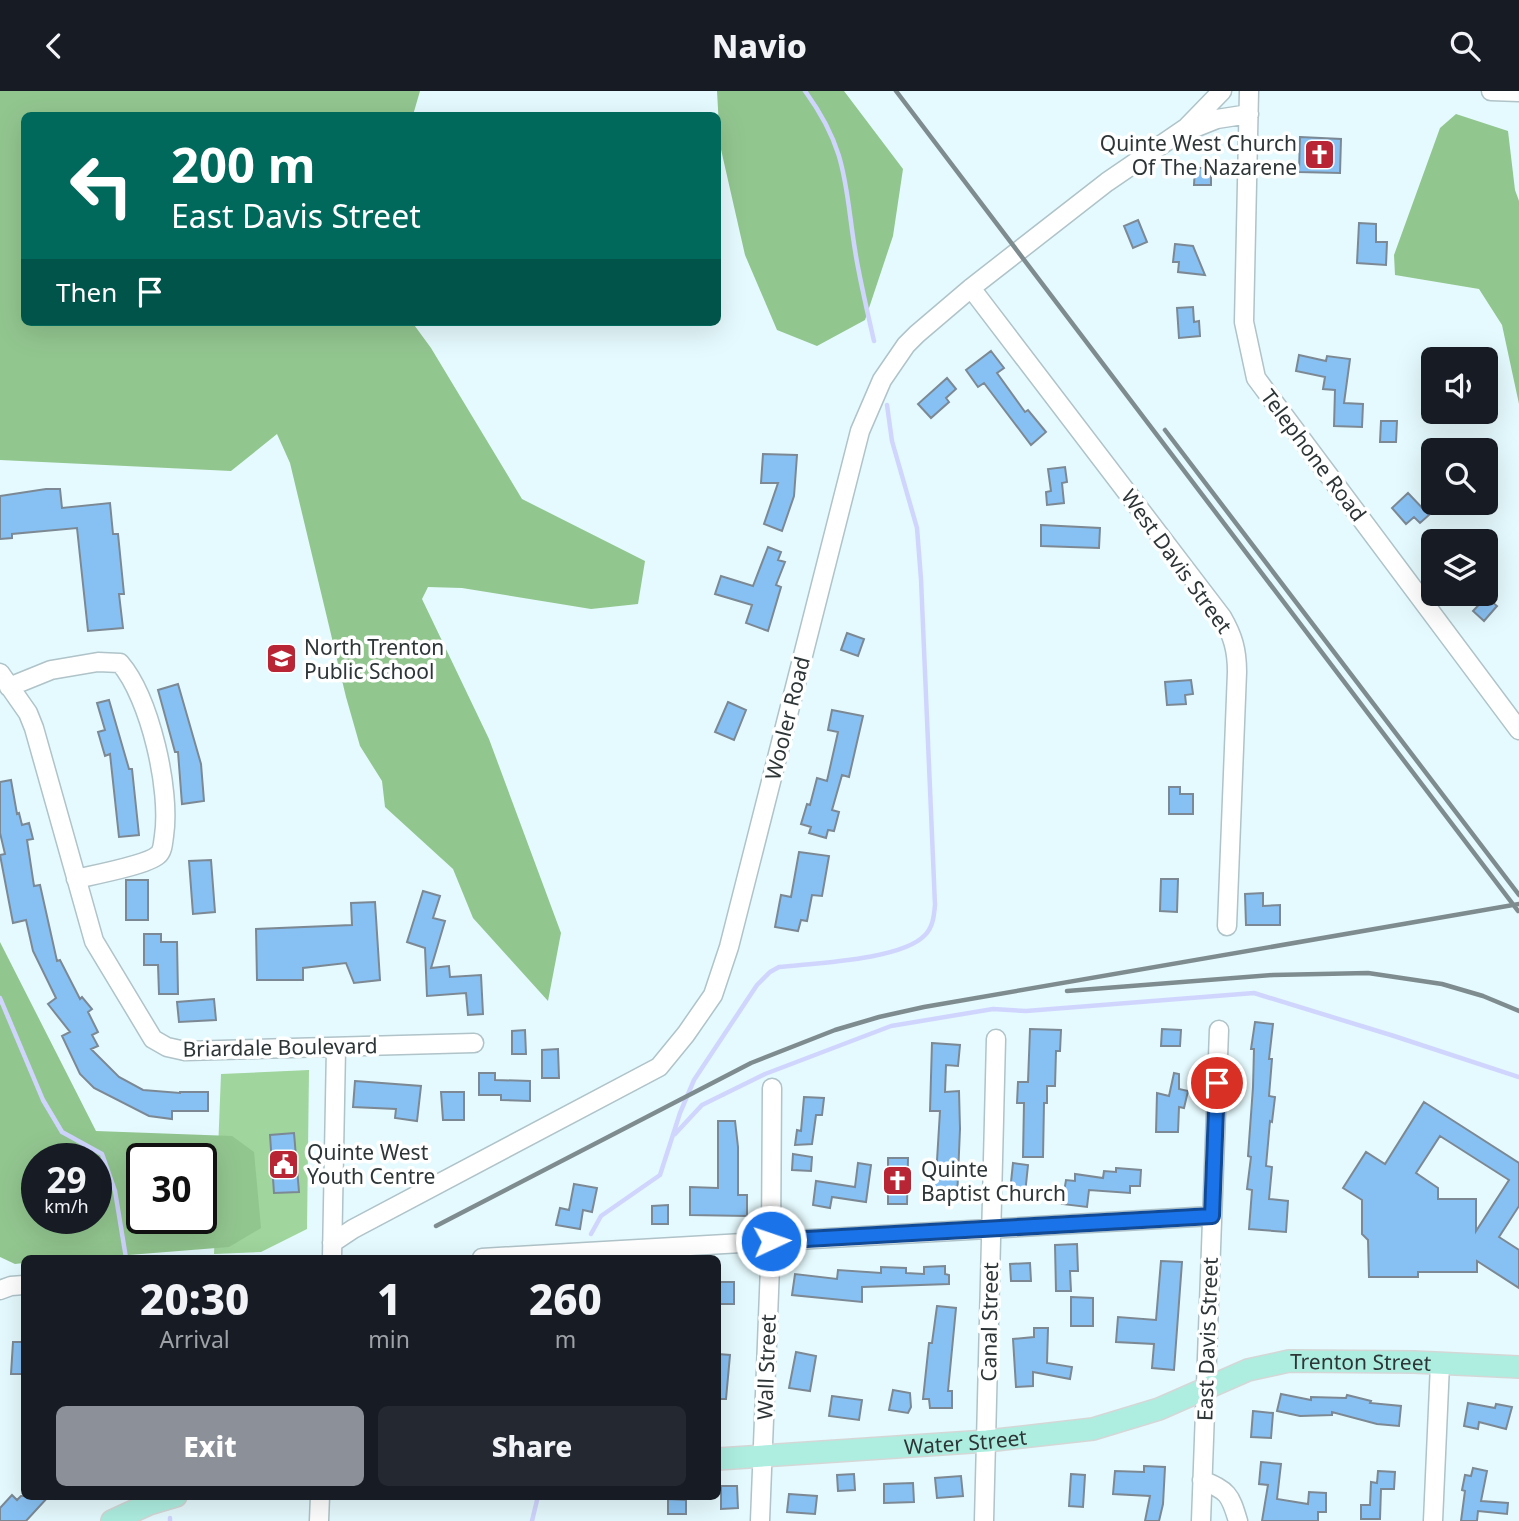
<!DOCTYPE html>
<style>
body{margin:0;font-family:"Noto Sans",sans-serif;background:#242831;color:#f1f3f6;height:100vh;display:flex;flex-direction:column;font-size:26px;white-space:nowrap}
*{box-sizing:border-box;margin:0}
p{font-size:23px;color:#9ea1a6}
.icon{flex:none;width:38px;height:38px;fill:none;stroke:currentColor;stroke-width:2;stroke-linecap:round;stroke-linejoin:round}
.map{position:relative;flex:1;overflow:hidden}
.sheet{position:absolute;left:21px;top:1164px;width:700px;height:245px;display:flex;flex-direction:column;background:#171b24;border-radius:10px;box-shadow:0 7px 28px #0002}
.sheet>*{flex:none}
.hud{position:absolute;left:21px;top:21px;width:700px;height:214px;border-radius:10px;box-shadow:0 7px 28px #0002;background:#00695c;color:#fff;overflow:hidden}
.tools{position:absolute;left:1421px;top:256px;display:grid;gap:14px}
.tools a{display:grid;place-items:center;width:77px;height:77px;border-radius:10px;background:#171b24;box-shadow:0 7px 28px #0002;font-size:35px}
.speed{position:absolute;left:21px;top:1052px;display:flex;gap:14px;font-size:35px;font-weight:700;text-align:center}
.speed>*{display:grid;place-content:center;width:91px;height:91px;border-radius:50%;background:#171b24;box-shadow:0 7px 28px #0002;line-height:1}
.speed small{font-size:18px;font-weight:400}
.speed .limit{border:4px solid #111;border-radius:10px;background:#fff;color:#111}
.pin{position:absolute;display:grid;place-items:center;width:60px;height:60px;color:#fff;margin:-30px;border:4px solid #fff;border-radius:50%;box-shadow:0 2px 7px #0007}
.me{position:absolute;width:77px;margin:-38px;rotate:87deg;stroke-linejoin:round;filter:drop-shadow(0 0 5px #0008)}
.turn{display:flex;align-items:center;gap:24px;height:147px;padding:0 35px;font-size:32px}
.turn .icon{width:91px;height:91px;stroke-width:2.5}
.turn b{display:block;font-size:49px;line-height:60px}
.then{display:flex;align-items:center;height:66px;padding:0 35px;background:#0003;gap:14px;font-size:26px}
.eta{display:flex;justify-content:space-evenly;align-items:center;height:119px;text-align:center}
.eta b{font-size:42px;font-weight:800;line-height:49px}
.action{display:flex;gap:14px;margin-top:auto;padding:14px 35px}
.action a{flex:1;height:80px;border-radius:10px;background:#8c9099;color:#fff;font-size:28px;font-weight:800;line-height:80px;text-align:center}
.action a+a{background:#242831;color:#f1f3f6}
header{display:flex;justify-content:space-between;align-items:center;height:91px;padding:0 35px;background:#171b24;font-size:32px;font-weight:800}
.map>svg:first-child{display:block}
</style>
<header><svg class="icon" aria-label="back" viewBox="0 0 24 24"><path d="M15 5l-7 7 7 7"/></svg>Navio<svg class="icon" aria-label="search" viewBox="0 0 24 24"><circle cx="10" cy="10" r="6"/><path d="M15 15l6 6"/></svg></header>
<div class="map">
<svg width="1519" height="1430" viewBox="0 0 1519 1430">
<rect width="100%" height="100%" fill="#e5fafe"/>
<path fill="#a0d59d" d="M309,979L307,1138L261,1161L214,1163L221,983Z"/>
<path fill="#92c68f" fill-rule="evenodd" d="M0,0H420L413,24H24V231H412L431,257L522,408L645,470L638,513L591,518L462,497L428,496L422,508L489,648L561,842L548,910L473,827L453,778L385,716L382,690L360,655L346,606L290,372L277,343L231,380L0,369Z
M717,0H844L903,78L893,145L865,229L817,255L777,239L745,164L720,54Z
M1456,23L1508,40L1515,99L1519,110V313L1502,234L1479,198L1395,184L1394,164L1440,37Z
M0,851L96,1040L232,1045L254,1061L261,1137L229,1156L91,1167H24V1172L15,1173L0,1166ZM37,1068H96V1127H37ZM142,1068H201V1127H142Z"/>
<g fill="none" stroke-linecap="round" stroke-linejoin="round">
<path stroke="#d0d5fe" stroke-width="4.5" d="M805,0C851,63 844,99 857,171C862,198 868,224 874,250
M0,907L43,1009L62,1041L102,1063L115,1100L126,1167
M675,1043L702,1014L765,983L891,935L993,918L1026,920L1254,902L1394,945L1519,986
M591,1143L601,1125L660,1084L680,1022L694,989L757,894L770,881L779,876C814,872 902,869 925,844C933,836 934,825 935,814L921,488L917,437L892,350L887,314
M170,1427V1430
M532,1430L538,1405"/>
</g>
<path fill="#87c1f3" stroke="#7c8994" stroke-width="2" fill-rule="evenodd" d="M1300,46L1341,48L1340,82L1299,81Z
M1195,77H1211V94H1194Z
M1138,129L1147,151L1133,157L1124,135Z
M1359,132L1376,133V151H1387L1386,174L1357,172Z
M1175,153L1193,155L1205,184L1178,181L1179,171H1173Z
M1193,216L1194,231L1199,230L1200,245L1179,247L1177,217Z
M991,260L1004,277L997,282L1025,321L1028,319L1046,341L1031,354L984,292L978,296L966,279Z
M1299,264L1326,270L1327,265L1350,268L1344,312L1363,313L1362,336L1334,335L1335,299L1323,298L1325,286L1296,280Z
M947,287L956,298L946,307L949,311L931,327L918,313Z
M1381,330H1397L1396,351H1380Z
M763,363L797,364L794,405L782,440L764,433L778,392H761Z
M1065,376L1067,391L1062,392L1064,412L1047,414L1046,401L1051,400L1048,378Z
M46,398H60L62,417L110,412L113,443H118L124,503H119L123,537L88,540L77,437L12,443V447L0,448V405Z
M1408,402L1429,424L1420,432L1414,426L1406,433L1392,417Z
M1041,434L1100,437L1099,457L1041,455Z
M768,456L781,461L778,469L785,471L776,494L781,496L768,540L746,532L752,514L715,503L721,485L753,495Z
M1486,506L1497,515L1484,530L1473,520Z
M847,542L864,548L858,565L841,559Z
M1191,589L1193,603L1185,604L1186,613L1167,614L1165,591Z
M178,593L201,673L204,710L182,713L178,661H175L158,599Z
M109,609L129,678H132L139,744L119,746L110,663L105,665L98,641L105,639L97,612Z
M728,611L746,619L734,649L715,641Z
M832,619L863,625L849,686L842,684L832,719L839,721L834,740L828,739L826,747L809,742L811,736L801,733L807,713L810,714L817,687L827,690L838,641L828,639Z
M11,689L17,723L19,722L22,734L29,732L33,748L27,749L34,795L40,794L57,870L60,869L80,908L82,906L92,918L88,921L98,941L92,944L98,955L91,958L119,986L143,999L180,1002V1001H208V1020H172V1028L149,1025L94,997L80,983L62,945L70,941L48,913L56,907L33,860L26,829L13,832L0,764L5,763L0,742V691Z
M1169,696H1180V703H1193V723H1169Z
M799,761L829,765L822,805L812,804L807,830L801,829L798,840L775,836L781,804L791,806Z
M211,769L215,821L193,823L189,770Z
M1161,788H1178L1177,821L1160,820Z
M126,789H148V829H126Z
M423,800L440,805L433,827L445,830L431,877L449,875L450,886L481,884L483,923L468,924L466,902L427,905L425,857L407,851Z
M1263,802V815L1280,814V834H1246L1245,803Z
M375,811L380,889L354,892L346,872L303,877V889H257L256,838L352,834L351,812Z
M144,843H161V851H177L178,903H159L158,874H144Z
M214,908L216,929L179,931L177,911Z
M1255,931L1273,933L1269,968H1272L1269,1005L1275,1006L1272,1031L1270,1030L1266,1075L1272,1076L1269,1108L1288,1110L1286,1141L1249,1138L1252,1099L1247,1098L1251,1066L1248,1065L1253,996L1254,958H1251Z
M1030,938L1061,939L1060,960H1056L1055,995H1047V1012H1044L1043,1066H1023L1024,1012H1017L1018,991H1028Z
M1162,938L1181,939L1180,955H1161Z
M525,939L526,963H512V940Z
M932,952L960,954L958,975L946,974L945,1001L959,1000L960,1038L957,1108L929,1106L930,1086H936L940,1020H930Z
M558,958L559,987H542V959Z
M479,982H495V989L530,990V1010L501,1009V1004H479Z
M1174,982L1179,983V998L1188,1000L1184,1017L1179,1016L1178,1041H1156L1157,1002L1169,1005Z
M355,990L421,995L417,1030L395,1027L396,1018L353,1016Z
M441,1001H464V1029H443Z
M804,1006L824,1007L822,1024H816L812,1053L795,1054L797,1039L801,1040Z
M1424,1011L1519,1072V1115L1499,1146L1519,1159V1197L1477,1170V1181H1418V1186H1369L1368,1149L1362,1143V1109L1343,1097L1366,1061L1385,1073ZM1440,1045L1509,1089L1476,1140V1108H1438V1097L1416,1082Z
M718,1030H735L738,1056V1104H747V1125L690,1124V1096L718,1097Z
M294,1042L299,1101L274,1102L270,1044Z
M793,1063L812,1066L811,1080L792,1079Z
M888,1067H908L907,1113H888Z
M858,1072L871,1074L866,1111L832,1106L830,1117L813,1114L816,1090L855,1096Z
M1013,1072L1028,1074L1025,1103L1010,1101Z
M1116,1077L1141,1079L1140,1095H1130V1102L1089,1099L1087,1116L1062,1113L1066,1089L1075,1090V1083L1103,1087L1104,1080L1116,1081Z
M574,1093L597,1097L592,1121L583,1119L580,1138L556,1134L560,1117L569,1119Z
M668,1114V1133H652V1115Z
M1077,1153L1078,1180H1070L1071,1200H1056L1055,1154Z
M1161,1170L1182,1171L1174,1279L1152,1277L1154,1253L1116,1251L1118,1226L1156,1229Z
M1030,1172L1031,1190H1011L1010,1173Z
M945,1175V1183L949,1184V1193L862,1196V1211L792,1204L795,1183L837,1188L838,1179L881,1182V1176L906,1177V1182L924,1183V1176Z
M718,1191H734V1213H718Z
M1071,1206L1093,1207V1235H1071Z
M937,1215L956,1217L948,1300H952V1317H930L929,1308H923L929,1252H932Z
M1034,1237H1048L1047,1272L1072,1276L1070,1288L1033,1281V1295L1016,1296L1013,1248L1034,1246Z
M13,1251H24V1283H11Z
M796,1261L816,1265L810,1300L789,1297Z
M718,1263L730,1264L726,1308H718Z
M893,1299L910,1302L911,1316L908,1322L889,1319Z
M1281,1303L1311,1309V1306L1346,1307L1347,1304L1371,1310L1370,1312L1401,1315L1399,1335L1377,1333L1332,1321V1324L1300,1325L1277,1320Z
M832,1305L862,1309L859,1329L829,1325Z
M1468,1312L1495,1317L1496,1313L1512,1316L1506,1338L1479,1331L1478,1338L1464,1335Z
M1253,1320L1273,1322L1271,1347L1251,1346Z
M1261,1371L1281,1373L1277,1408L1308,1413L1309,1401L1326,1402V1421H1318V1430H1262L1268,1394L1259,1393Z
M1144,1375L1165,1376L1163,1413L1159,1430H1145L1150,1405L1113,1403L1115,1380L1144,1381Z
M1473,1377L1487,1380L1481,1410L1508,1412L1507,1423L1478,1420L1477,1430H1461L1465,1400L1462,1399L1465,1384L1471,1385Z
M1378,1380L1395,1381L1394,1398H1381L1380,1428H1361V1414H1370L1371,1391L1377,1392Z
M854,1383L855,1399L838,1400L837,1384Z
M1071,1383L1085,1384L1083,1416L1069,1415Z
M961,1385L963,1405L937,1407L935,1387Z
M913,1392L914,1411L884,1412V1393Z
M721,1395H737L738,1417L721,1418Z
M789,1403L817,1405L815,1423L787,1421Z
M12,1404L17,1409L21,1405H49L26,1430H0V1417Z
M668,1408L686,1409V1423H668Z"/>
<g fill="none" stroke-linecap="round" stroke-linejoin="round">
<defs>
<path id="minor" d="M1249,0L1244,231L1256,287L1519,639
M1491,0L1519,1
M1186,37L1197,36L1217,28L1249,23
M971,197L1222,526C1233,545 1237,559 1237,581L1227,835
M0,582L28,622L34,637L94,850L153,948L167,956L185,960L474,952
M9,596L51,579L98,571L120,572C150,607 171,699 164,745C163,751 163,760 158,764C147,774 93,784 76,788
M332,1152L353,1138L659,976L686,943L713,904L729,856L860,340L882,289L906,254L917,243L971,197L1107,91L1186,37L1222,0
M332,1167L336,957
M482,1167L1212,1125
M0,1199L11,1195L24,1194
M1202,1389C1228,1400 1230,1403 1238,1430
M319,1430L320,1405
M760,1430L771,1150L772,997
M984,1430L996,948
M1201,1430L1219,939
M1433,1430L1440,1273"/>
<g id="major">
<path id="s1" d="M718,1368L987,1350L1093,1338L1159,1318L1248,1279L1289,1270L1414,1271L1519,1276"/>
<path d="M112,1430L149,1413L176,1405"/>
</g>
</defs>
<use href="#minor" stroke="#afc3c8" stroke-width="21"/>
<use href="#major" stroke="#d5d7d7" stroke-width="24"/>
<use href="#minor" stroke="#fff" stroke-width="18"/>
<use href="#major" stroke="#adeee0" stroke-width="21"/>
<path stroke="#7f8c8f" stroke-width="4.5" d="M896,0L1518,820
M1165,339L1519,804
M1067,900L1273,884L1368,882L1442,893L1483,905L1519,920
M436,1135L751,972L835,939L879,926L924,916L1519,813"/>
</g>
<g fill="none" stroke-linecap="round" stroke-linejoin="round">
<defs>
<path id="route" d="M771,1150L1212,1125L1217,992"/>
</defs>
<use href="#route" stroke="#114b97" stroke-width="18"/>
<use href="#route" stroke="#1a73e8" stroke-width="12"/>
</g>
<defs>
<symbol id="church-square" viewBox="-11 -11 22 22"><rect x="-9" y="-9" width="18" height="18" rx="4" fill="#b82635" stroke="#fff"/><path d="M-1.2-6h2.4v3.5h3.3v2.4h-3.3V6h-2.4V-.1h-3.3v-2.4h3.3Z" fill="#fff"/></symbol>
<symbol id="school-square" viewBox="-11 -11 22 22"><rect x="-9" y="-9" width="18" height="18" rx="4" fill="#b82635" stroke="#fff"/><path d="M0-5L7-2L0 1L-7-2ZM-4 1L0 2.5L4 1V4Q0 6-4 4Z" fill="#fff"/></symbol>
<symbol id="civic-square" viewBox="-11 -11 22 22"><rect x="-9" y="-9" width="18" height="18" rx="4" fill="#b82635" stroke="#fff"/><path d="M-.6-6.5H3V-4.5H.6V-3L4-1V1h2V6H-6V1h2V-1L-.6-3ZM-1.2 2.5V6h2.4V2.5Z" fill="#fff"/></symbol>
</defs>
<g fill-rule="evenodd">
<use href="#church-square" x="1302" y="46" width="35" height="35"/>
<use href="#school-square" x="264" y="550" width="35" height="35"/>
<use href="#civic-square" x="266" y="1056" width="35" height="35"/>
<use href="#church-square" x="880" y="1072" width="35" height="35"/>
</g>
<g text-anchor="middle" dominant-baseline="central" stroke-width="7" stroke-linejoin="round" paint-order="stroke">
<g font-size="21" fill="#2d3537" stroke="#fff" text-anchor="start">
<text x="1297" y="52" text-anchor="end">Quinte West Church<tspan x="1297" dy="24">Of The Nazarene</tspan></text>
<text x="304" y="556">North Trenton<tspan x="304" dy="24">Public School</tspan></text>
<text x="307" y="1061">Quinte West<tspan x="307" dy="24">Youth Centre</tspan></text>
<text x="921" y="1078">Quinte<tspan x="921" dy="24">Baptist Church</tspan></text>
</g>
<g font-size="21" fill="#2d3537" stroke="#fff">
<text transform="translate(1314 364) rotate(53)">Telephone Road</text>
<text transform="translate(1177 470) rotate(54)">West Davis Street</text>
<text transform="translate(787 627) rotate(-76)">Wooler Road</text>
<text transform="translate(280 956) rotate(-1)">Briardale Boulevard</text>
<text transform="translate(989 1231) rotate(-89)">Canal Street</text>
<text transform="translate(1207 1248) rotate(-88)">East Davis Street</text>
<text stroke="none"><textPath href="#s1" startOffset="656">Trenton Street</textPath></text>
<text transform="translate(766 1276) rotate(-88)">Wall Street</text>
<text stroke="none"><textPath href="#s1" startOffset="248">Water Street</textPath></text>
</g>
</g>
</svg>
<div class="tools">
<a><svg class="icon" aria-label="sound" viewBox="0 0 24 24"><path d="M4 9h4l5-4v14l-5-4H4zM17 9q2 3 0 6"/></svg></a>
<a><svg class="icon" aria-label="search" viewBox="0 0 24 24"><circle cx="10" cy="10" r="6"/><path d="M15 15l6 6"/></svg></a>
<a><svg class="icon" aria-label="layers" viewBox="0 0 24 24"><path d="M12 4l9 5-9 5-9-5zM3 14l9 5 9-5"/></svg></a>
</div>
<div class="speed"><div>29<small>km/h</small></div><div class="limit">30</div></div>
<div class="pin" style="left:1217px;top:992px;background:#d93025"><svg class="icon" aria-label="arrive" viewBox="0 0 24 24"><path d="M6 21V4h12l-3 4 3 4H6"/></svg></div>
<svg class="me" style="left:771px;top:1150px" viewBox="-20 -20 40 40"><circle r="17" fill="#1a73e8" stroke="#fff" stroke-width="3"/><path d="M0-11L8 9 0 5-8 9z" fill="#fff"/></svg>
<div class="hud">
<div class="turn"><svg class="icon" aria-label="left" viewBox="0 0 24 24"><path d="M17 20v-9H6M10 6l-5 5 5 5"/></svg><div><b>200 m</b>East Davis Street</div></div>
<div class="then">Then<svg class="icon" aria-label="arrive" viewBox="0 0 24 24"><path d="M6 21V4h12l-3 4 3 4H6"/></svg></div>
</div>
<section class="sheet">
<div class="eta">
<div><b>20:30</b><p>Arrival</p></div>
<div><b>1</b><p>min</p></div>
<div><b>260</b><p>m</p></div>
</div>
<div class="action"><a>Exit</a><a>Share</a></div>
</section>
</div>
